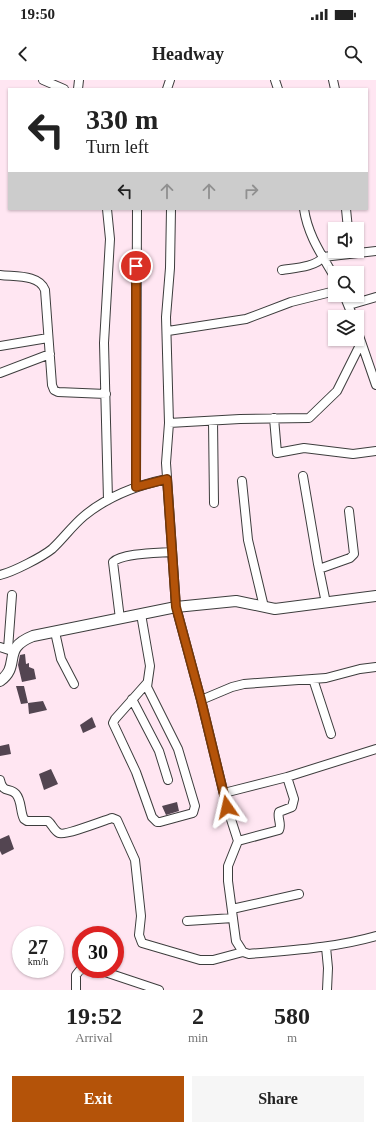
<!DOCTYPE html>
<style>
body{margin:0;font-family:"Times New Roman",serif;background:#f6f6f6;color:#222;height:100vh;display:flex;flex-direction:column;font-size:15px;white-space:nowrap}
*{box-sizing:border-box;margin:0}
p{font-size:13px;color:#767676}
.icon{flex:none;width:22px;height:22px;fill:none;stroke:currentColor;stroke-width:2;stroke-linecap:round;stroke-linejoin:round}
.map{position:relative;height:910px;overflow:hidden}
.drawer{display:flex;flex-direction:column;background:#fff;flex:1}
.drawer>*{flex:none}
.top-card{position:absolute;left:8px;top:8px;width:360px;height:122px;border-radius:0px;box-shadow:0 1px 3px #0004;background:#fff;color:#222;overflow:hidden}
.fabs{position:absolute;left:328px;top:142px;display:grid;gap:8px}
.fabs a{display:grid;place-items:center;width:36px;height:36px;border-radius:0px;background:#fff;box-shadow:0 1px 3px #0004;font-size:20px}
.speed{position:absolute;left:12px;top:846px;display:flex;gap:8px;font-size:20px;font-weight:700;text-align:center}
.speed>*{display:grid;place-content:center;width:52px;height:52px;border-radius:50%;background:#fff;box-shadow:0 1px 3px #0004;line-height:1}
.speed small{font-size:10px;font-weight:400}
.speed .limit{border:6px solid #d22;background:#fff;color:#111}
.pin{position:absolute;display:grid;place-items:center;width:34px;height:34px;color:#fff;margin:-17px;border:2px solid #fff;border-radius:50%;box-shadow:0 1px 4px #0007}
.me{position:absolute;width:44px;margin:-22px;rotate:349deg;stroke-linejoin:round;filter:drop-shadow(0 0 3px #0008)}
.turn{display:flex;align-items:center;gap:14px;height:84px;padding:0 12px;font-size:18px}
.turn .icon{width:52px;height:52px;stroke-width:2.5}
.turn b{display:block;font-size:28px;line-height:34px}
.lanes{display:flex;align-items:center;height:38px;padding:0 12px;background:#0003;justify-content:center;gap:20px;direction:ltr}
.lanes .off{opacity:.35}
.eta{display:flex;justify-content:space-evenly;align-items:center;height:68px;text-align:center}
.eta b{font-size:24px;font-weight:800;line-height:28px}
.action{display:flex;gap:8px;margin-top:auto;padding:8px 12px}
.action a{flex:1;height:46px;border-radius:0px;background:#b45309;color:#fff;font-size:16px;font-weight:800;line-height:46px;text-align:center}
.action a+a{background:#f6f6f6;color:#222}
.status{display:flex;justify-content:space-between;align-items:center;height:28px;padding:0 20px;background:#fff;direction:ltr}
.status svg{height:11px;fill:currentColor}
header{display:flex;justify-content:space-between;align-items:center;height:52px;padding:0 12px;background:#fff;font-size:18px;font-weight:800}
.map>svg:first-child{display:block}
</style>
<div class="status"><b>19:50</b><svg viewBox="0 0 49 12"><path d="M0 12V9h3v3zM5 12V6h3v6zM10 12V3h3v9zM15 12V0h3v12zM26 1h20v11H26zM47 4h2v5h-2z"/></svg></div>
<header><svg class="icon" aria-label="back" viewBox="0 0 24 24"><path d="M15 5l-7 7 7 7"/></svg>Headway<svg class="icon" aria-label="search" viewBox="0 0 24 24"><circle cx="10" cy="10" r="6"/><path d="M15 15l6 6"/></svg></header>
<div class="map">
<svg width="376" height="910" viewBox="0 0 376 910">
<rect width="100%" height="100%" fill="#ffe6f2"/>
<path fill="#534551" d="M25,574L26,584L29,583V587L34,589L36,599L22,602L18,585L20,575Z
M16,606H24L28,623L21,624Z
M43,621L47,630L29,634L28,623Z
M92,637L96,647L83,653L80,645Z
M9,664L11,674L0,676V666Z
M51,689L58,704L44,710L39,694Z
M177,722L179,731L166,735L162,726Z
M9,755L14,769L2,775L0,771V759Z"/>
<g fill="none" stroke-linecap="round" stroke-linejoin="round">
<defs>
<path id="minor" d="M43,0L64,9
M275,0L278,9
M333,0L335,9
M78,9L79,0
M167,9L170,0
M107,129L110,159L104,263L108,420
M171,129L170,188L166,237L169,343L166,383L176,527L201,620L227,727L238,761L228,786V801L236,861L243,872L249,874C292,870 334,868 376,856
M304,129C308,156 322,175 335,198
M346,129L348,149
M282,190C294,188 316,187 323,177L376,171
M0,195C14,197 39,194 45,210L52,305L54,310L58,312L106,314
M344,215L353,237
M349,225L376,217
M357,250L376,305
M168,251L246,239L291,222L335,211
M0,266L48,258
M0,293L50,274
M274,338L277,373L304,368L353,374L376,371
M213,341L214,423
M169,343L240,339L309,338L337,311L361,263
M303,396L318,484L326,523
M242,401L248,460L264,527
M136,407L137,129
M319,489L350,478L354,474L349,431
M0,495C13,492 42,477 52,469C63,459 72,446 84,436C107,417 138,405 167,399
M141,534L150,586L147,607L178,669L195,726L193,733L160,742H157L152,737L136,692L113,643L115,639L147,603
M120,539L113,482C122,473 158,473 171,472
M55,552L61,579L74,604
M0,567L12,571
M8,569L12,515
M313,599L331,654
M132,619L159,671L168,700
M201,620L232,607L244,604L326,598L360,589L376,587
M287,697L376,669
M0,700C3,714 10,707 16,714C22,721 20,732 24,739L27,741H48C52,744 54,751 59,753C64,756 103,741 112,738L117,740L135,780L141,836L139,855L142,863L200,880H213L243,872
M224,713L287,697L294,719L292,727L279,732C277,738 282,744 279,750L238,761
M232,829L299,814
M187,841L233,838
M326,867L328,888L327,910
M88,889L102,891L159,910
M76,910V895L80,890L84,889"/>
<path id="tertiary" d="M0,601C22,585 0,569 33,556L176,527L236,521L275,529L376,516"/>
</defs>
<use href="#minor" stroke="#3d3d3d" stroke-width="10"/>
<use href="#tertiary" stroke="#3d3d3d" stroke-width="12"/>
<use href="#minor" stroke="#fff" stroke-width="8"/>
<use href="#tertiary" stroke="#fff" stroke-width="10"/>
</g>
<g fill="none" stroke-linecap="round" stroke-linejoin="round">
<defs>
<path id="route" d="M136,186V407L167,399L176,527L201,620L227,727"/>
</defs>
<use href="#route" stroke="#753606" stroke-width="10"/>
<use href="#route" stroke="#b45309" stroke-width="7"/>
</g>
</svg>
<div class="fabs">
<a><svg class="icon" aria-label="sound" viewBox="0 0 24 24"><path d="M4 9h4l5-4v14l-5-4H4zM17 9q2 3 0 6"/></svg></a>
<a><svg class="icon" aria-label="search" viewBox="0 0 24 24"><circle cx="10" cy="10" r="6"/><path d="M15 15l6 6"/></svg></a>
<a><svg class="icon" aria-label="layers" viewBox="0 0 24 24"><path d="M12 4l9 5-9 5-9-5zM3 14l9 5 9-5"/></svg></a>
</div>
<div class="speed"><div>27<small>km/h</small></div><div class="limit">30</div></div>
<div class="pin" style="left:136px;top:186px;background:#d93025"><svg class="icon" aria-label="arrive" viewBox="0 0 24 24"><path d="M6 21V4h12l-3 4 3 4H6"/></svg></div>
<svg class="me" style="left:227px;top:727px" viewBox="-20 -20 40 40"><path d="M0-17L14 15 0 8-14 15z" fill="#b45309" stroke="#fff" stroke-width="4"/></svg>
<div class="top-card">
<div class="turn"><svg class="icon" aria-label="left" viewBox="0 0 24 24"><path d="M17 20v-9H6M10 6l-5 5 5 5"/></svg><div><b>330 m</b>Turn left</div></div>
<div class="lanes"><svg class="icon" aria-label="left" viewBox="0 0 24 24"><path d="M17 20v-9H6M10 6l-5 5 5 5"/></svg><svg class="icon off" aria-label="ahead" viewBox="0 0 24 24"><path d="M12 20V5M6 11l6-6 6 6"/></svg><svg class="icon off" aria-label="ahead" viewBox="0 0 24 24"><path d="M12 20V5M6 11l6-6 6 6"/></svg><svg class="icon off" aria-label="right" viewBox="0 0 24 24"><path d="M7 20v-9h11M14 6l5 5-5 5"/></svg></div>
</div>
</div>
<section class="drawer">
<div class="eta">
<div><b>19:52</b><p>Arrival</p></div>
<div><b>2</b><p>min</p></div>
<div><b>580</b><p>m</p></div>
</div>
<div class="action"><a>Exit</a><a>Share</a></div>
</section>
